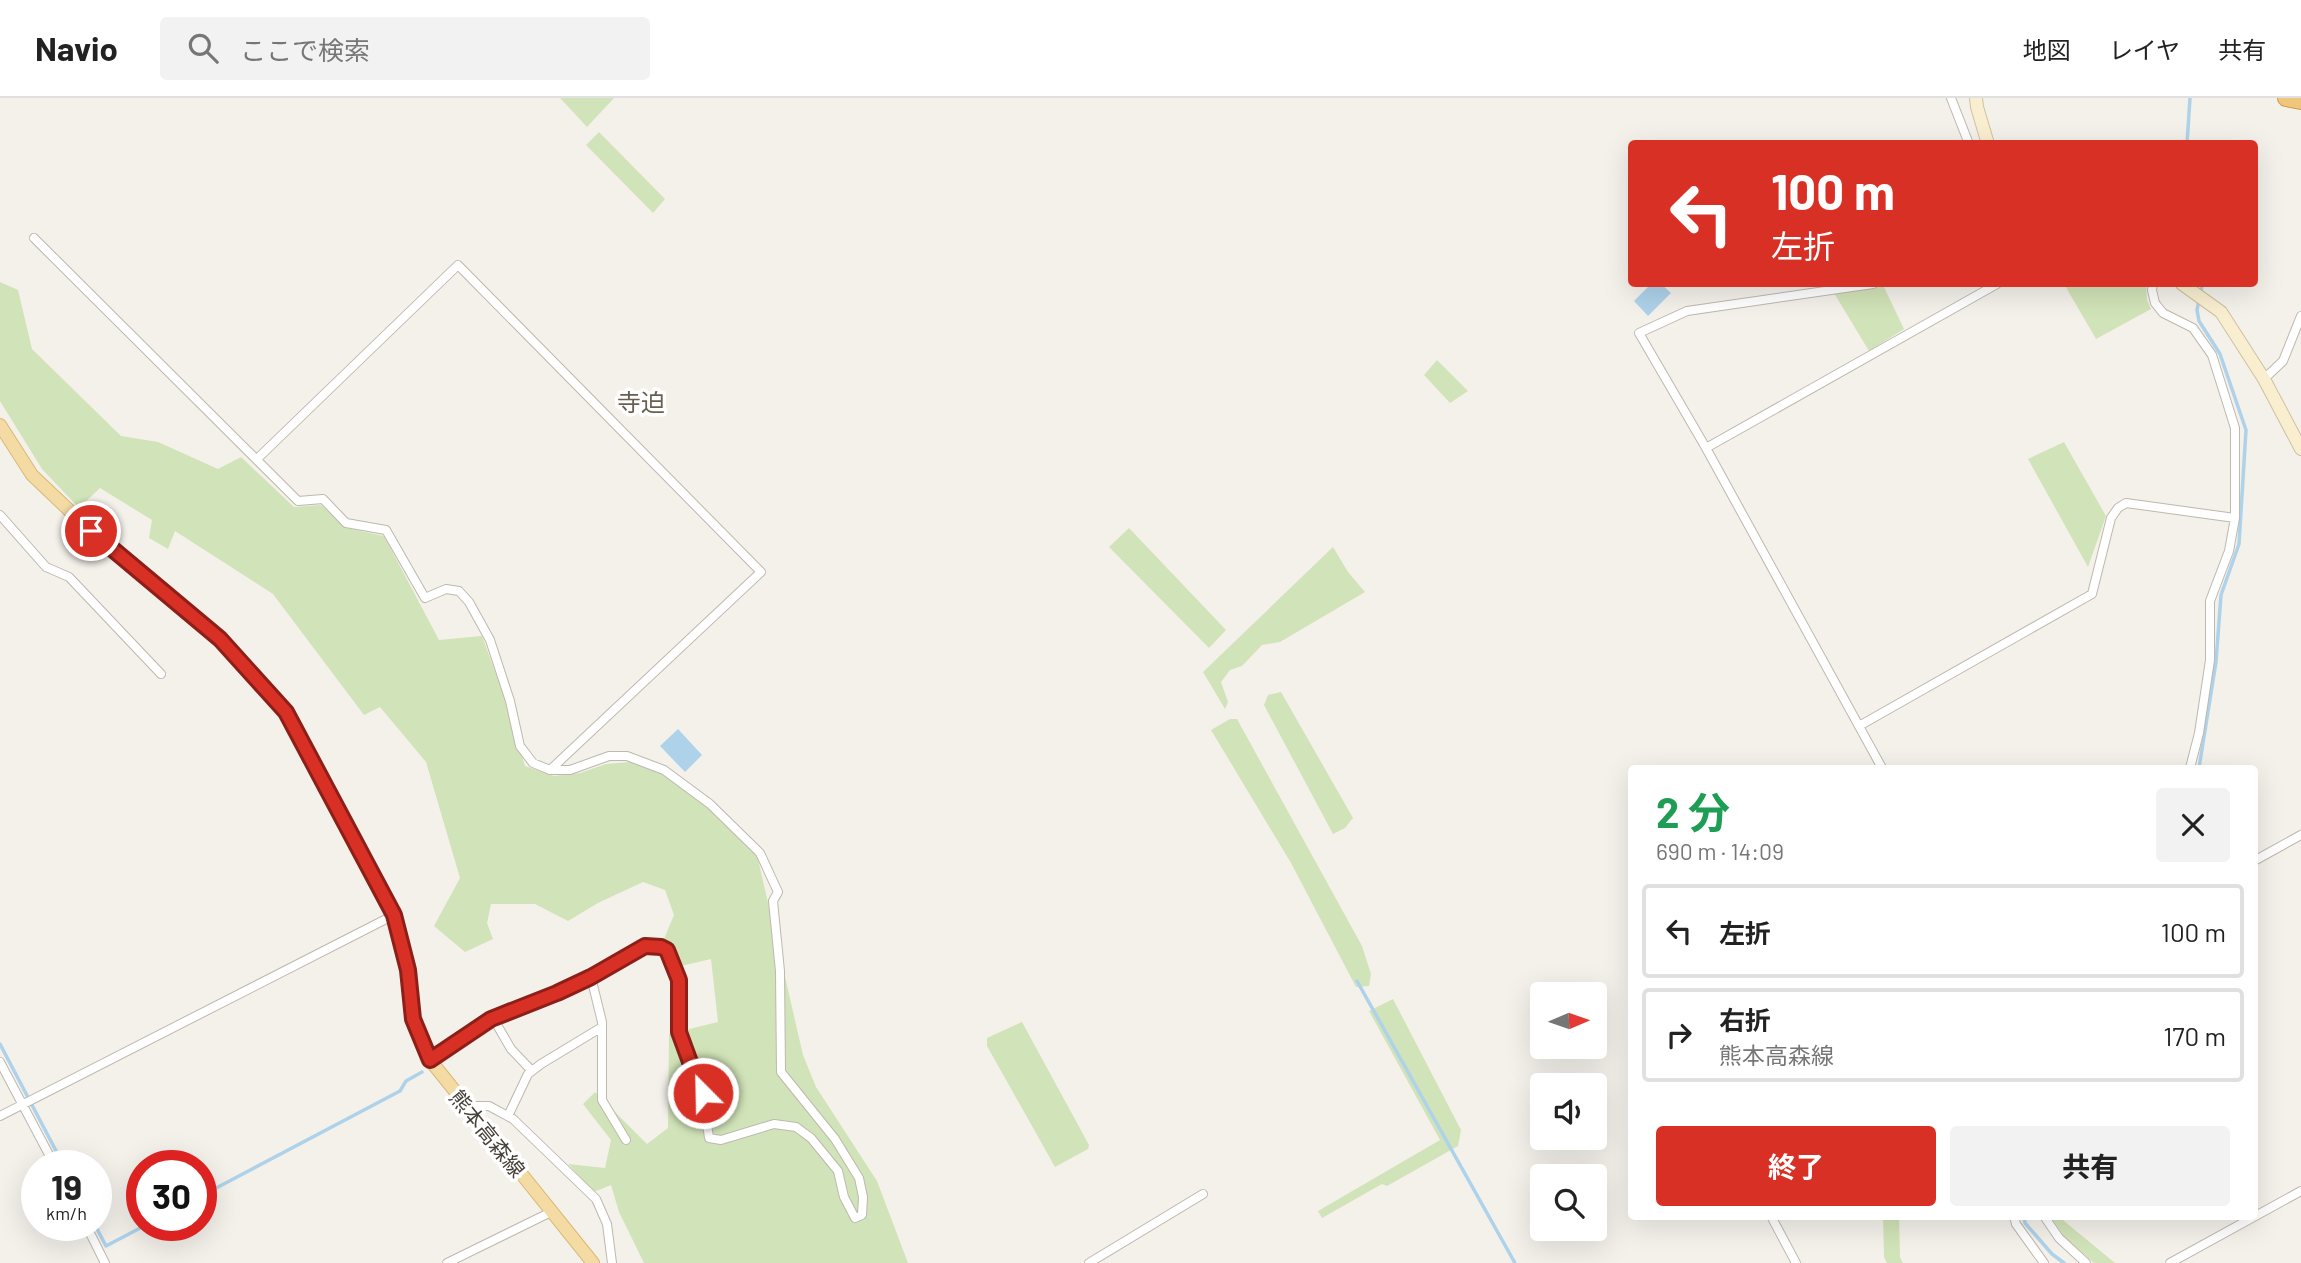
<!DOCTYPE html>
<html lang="ja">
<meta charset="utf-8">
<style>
body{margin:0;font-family:Barlow,"Noto Sans JP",sans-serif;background:#f2f2f2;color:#222;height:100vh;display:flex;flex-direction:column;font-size:26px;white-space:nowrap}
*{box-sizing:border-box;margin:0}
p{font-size:23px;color:#767676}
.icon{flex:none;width:38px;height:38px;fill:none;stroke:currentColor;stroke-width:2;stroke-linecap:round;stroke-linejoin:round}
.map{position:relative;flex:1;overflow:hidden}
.sheet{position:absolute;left:1628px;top:667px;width:630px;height:455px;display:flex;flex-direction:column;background:#fff;border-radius:7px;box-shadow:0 7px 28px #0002}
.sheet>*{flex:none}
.top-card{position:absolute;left:1628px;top:42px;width:630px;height:147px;border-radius:7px;box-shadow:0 7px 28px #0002;background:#d93025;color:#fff;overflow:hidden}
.needle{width:46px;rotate:88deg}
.tools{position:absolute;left:1530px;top:884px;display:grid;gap:14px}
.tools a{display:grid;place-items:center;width:77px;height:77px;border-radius:7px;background:#fff;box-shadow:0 7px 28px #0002;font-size:35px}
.speed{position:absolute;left:21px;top:1052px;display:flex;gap:14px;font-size:35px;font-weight:700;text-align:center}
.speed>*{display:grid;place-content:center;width:91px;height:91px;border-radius:50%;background:#fff;box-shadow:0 7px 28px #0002;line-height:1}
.speed small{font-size:18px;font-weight:400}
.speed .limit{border:10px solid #d22;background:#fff;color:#111}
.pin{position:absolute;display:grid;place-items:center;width:60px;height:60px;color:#fff;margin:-30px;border:4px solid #fff;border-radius:50%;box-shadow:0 2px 7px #0007}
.me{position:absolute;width:77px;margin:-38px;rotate:337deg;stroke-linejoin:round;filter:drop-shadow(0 0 5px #0008)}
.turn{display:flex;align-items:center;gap:24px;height:147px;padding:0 28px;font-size:32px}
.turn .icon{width:91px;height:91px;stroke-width:2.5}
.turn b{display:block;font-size:49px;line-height:60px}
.round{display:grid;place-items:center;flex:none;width:74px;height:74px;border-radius:7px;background:#f2f2f2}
.head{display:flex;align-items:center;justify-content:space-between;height:119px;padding:0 28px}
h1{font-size:42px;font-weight:700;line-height:52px;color:#1e9e55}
.primary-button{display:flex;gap:14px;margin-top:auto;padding:14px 28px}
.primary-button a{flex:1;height:80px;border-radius:7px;background:#d93025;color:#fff;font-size:28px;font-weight:700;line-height:80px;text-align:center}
.primary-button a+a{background:#f2f2f2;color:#222}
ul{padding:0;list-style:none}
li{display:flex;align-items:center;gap:21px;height:94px;margin:0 14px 10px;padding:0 14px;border:4px solid #e0e0e0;border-radius:7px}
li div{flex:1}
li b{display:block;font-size:26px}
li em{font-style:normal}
header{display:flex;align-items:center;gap:42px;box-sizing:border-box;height:98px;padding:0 35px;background:#fff;border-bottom:2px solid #e0e0e0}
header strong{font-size:33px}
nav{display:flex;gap:38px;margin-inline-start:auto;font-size:24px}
.search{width:490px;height:63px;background:#f2f2f2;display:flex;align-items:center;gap:18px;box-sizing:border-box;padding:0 24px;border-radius:7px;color:#767676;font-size:26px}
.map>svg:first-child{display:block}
</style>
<header>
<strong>Navio</strong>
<div class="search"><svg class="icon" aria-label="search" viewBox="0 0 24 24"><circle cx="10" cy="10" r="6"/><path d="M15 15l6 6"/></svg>ここで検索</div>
<nav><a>地図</a><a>レイヤ</a><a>共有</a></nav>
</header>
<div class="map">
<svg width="2301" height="1165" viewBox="0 0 2301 1165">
<rect width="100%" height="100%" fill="#f4f1eb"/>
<path fill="#d1e3b8" d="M560,0H614L587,29Z
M599,34L665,101L653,115L586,47Z
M0,184L18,192L32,251L121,338L158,344L218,371L241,359L294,409L321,407L346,430L384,438L439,542L482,538L507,606L525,668L554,678L580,675L606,666L630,664L663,676L710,710L757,757L803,957L816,989L877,1083L908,1165H644L619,1114L611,1087L594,1094L568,1066L605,1070L611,1042L583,1006L595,994L647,1046L668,1030L669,936L718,924L711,861L681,868L664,841L674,817L665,792L643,784L598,805L568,823L535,806H491L487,825L493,841L465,854L434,828L460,780L426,664L380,609L364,617L273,496L175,433L168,451L149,440L152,422L100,390L79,410L42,371L0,303Z
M2064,186H2146L2147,202L2151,211L2096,241Z
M1883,187L1904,231L1869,253L1834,195Z
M1437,262L1468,293L1450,305L1424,277Z
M2064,344L2106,418L2088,469L2028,361Z
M1129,430L1226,532L1209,550L1109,449Z
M1333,449L1348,474L1365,494L1280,544L1262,547L1242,568L1230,572L1221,584L1228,604L1225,611L1203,574Z
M1281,594L1353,720L1345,730L1333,736L1264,607L1268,597Z
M1230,621H1237L1362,848L1371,876L1369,888L1356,889L1291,765L1211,632Z
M1393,901L1461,1032L1458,1048L1387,1088L1382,1086L1322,1120L1318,1113L1440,1042L1369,913Z
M1022,924L1089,1047L1088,1051L1055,1069L987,948V940Z
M1883,1118H1899L1900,1159L1903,1165H1887L1884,1159Z
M2050,1118H2058L2115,1165H2094L2064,1138Z"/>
<path fill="#aed2ea" d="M1651,186H1661L1671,195L1648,218L1634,203Z
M678,631L702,657L685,674L660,648Z"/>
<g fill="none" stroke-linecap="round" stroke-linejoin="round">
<path stroke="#aed2ea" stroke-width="3.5" d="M2187,46L2190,0
M2201,194L2202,186
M2199,670L2216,564L2221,497L2239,446L2246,332L2220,256L2199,223L2197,212L2199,202
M1357,883L1515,1165
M0,946L64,1068
M201,1098L400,993L406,983L422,974
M2024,1118L2025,1125L2052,1156L2064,1165
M95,1127L106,1148L146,1127"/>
<defs>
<path id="street" d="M1951,0L1969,46
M34,140L298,403L323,401L346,425L386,432L425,500L446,491L459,493L469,504L490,542L510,603L520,648L533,665L550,672H570L609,658H627L664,672L710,706L760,755L778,794L773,803L780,873L781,974L835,1041L859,1080L863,1099L862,1117L855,1120L844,1099L838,1073L811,1040L796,1029L774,1026L721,1042L709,1040L700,977L690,964L679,934V882L667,852L661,849L645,848L591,879L557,895L491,921L430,962
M1873,186L1687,213L1639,235L1706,350L1882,670
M2264,281L2283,263L2301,218
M1706,350L1997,186
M257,361L458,167L761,474L550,672
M0,417L46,469L69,479L161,576
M1859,628L2092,496L2111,420L2118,410L2126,405L2235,420V330L2212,257L2193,230L2163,215L2155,205L2152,192L2153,186
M2190,670L2199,635L2210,562V503L2229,453L2235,420
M2254,763L2301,737
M591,879L602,924V1002L626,1042
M493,920L511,951L532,973
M0,964L55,1068
M466,1008H489L513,1021L596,1101L607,1126L612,1165
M0,1018L394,817
M508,1018L528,976L541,966L602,929
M1771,1118L1796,1165
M2014,1118L2016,1126L2044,1165
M2044,1118L2059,1140L2086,1165
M86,1127L105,1165
M447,1165L551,1114
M1089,1165L1203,1096
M2170,1165L2301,1093"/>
<path id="secondary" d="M1976,0L1977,9L1988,46
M2182,186L2221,214L2264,281L2301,351"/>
<path id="primary" d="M0,327L32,377L91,433L220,541L286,614L394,817L408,872L413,921L430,962L593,1165"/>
<path id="highway" d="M2286,0L2301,3"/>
</defs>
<use href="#street" stroke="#beb8ae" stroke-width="10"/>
<use href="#secondary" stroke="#cec19f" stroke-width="14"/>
<use href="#primary" stroke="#d8b874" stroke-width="14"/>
<use href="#highway" stroke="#ce9b4a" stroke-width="18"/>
<use href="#street" stroke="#fff" stroke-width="8"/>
<use href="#secondary" stroke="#f9eecf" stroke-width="12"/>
<use href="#primary" stroke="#f4dba3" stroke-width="12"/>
<use href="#highway" stroke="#f0c67a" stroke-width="16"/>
</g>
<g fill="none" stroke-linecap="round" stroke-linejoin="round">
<defs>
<path id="route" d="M91,433L220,541L286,614L394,817L408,872L413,921L430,962L491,921L557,895L591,879L645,848L661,849L667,852L679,882V934L690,964L700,977L703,995"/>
</defs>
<use href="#route" stroke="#8d1f18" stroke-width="18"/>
<use href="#route" stroke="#d93025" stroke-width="12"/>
</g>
<g text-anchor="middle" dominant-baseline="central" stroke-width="7" stroke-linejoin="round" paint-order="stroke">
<g font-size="21" fill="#474139" stroke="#fff">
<text transform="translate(488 1035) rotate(51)">熊本高森線</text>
</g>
<g font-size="24" fill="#695f51" stroke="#fff">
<text x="641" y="303">寺迫</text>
</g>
</g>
</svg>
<div class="tools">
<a><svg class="needle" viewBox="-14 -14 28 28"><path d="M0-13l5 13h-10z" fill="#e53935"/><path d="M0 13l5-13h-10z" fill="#767676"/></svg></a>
<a><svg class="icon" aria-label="sound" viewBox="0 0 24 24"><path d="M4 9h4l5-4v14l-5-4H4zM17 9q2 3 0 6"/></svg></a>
<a><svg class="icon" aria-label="search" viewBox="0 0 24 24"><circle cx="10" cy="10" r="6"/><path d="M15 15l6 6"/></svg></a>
</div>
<div class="speed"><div>19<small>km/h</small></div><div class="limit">30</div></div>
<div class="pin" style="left:91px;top:433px;background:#d93025"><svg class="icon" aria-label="arrive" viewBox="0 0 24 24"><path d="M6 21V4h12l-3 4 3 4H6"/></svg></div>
<svg class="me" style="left:703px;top:995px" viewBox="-20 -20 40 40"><circle r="17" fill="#d93025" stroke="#fff" stroke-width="3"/><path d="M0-11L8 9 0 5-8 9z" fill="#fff"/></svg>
<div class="top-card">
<div class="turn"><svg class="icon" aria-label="left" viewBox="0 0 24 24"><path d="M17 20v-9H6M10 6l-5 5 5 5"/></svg><div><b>100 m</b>左折</div></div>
</div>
<section class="sheet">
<div class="head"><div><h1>2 分</h1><p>690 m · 14:09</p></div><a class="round"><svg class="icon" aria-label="close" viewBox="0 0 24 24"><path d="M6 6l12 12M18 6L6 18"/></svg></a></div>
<ul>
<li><svg class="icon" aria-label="left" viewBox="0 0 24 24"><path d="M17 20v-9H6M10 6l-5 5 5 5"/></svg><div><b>左折</b></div><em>100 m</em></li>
<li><svg class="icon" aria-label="right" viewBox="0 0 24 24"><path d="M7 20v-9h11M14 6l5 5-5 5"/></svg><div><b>右折</b><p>熊本高森線</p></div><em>170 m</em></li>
</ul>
<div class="primary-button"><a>終了</a><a>共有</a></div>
</section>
</div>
